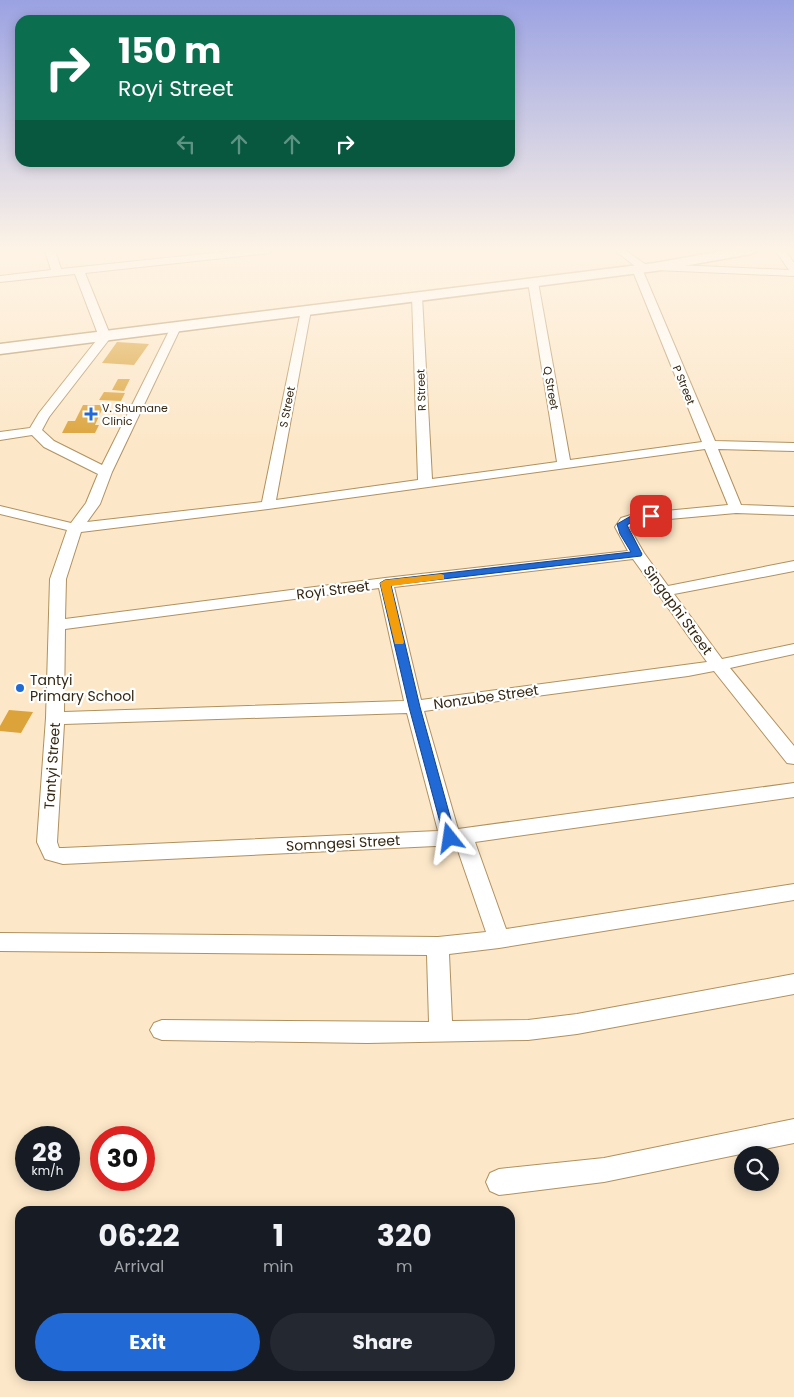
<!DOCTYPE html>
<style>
body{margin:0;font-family:Poppins,sans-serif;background:#242831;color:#f1f3f6;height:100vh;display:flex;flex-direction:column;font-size:19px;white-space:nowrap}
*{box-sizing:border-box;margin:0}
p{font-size:16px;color:#9ea1a6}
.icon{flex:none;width:28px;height:28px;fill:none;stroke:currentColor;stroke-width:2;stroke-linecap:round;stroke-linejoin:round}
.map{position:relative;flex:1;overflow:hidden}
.drawer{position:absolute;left:15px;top:1206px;width:500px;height:175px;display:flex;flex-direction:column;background:#171b24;border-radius:15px;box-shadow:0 2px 12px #0003}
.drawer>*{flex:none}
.guide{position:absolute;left:15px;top:15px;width:500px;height:152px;border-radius:15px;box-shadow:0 2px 12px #0003;background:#0b6e4f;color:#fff;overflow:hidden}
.controls{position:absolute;left:734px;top:1146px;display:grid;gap:10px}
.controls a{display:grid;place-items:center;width:45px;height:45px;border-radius:50%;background:#171b24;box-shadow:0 2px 12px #0003;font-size:25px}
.speed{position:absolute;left:15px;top:1126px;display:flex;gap:10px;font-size:25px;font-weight:700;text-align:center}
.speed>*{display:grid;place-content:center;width:65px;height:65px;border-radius:50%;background:#171b24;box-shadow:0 2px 12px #0003;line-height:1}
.speed small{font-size:12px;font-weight:400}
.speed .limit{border:8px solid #d22;background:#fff;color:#111}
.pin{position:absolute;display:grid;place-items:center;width:42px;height:42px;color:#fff;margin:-21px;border-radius:10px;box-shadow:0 2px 8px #0006}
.me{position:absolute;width:55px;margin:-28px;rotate:345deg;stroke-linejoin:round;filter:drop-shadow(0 0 4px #0008)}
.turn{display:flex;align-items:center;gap:18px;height:105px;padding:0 20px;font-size:22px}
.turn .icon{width:65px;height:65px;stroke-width:2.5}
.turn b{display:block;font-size:35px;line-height:42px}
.lanes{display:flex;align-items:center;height:48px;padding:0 20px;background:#0003;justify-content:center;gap:25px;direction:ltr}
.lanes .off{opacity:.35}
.eta{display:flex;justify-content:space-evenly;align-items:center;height:85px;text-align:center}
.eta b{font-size:30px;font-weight:700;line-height:35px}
.button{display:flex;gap:10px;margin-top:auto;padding:10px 20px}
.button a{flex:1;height:58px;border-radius:30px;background:#2169d4;color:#fff;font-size:20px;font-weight:700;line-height:58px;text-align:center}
.button a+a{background:#242831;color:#f1f3f6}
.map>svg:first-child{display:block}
</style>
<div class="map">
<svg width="794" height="1397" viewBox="0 0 794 1397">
<rect width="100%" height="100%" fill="#fce7c8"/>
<path fill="#dba33a" d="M117,342L149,344L134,365L102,363Z
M118,379H130L124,391L112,390Z
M104,392L125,393L121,401L99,400Z
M83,405H104L95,425H99L95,433H62L68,421H75Z
M9,710L33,712L21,733L0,731V726Z"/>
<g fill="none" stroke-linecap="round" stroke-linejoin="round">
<defs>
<path id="street" d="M45,250H55L61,269L242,250H275L270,253L85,273L111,337L49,417L42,430L54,441L102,465L171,327L176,324L181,327L112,472L100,504L87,522L262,502L301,310L306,307L311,310L276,500L418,480L412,296L417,293L422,296L432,479L557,462L528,282L533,279L538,282L570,460L702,442L632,269L635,266L614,250H625L649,267V271H643L715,441L794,443V451L718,449L741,505L794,507V515L736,513L636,522L629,527L644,553L668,586L794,561V571L674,594L722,659L794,644V654L730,668L794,746V764L787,763L714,671L688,676L424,711L458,829L794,783V797L475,842L506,929L794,884V900L499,948L449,954L452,1021L528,1020L577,1014L794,974V994L577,1034L528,1040L367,1043L162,1040L154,1037L150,1030L154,1023L162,1020L429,1022L427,955L0,951V933L438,937L486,932L456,845L63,864L45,859L37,842L46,718L50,579L67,530L0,514V506L71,523L86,503L98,474L44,447L32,435L0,440V432L30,428L39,413L99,337L75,274L0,282V276L51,270ZM705,449L728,505L634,514L621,518L615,527L628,551L385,578L65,619L66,579L81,532L268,509ZM633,559L707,662L421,700L394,587ZM379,588L404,701L64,712L65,629ZM407,713L438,831L63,848H59L57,842L64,724Z
M775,250H785L794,263V276L655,270L650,267L655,264L789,270Z
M794,1119V1143L604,1182L499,1195L490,1191L486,1182L490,1173L499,1169L604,1158Z"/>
<path id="secondary" d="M727,250H758L751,254L655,271L0,354V344L655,263Z"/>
</defs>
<use href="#street" stroke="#b0915e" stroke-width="2"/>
<use href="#secondary" stroke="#b0915e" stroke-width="3"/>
<use href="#street" fill="#fff" fill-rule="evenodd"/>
<use href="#secondary" fill="#fff" fill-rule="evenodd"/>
</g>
<linearGradient id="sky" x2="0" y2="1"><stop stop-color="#9ba2e2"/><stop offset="0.56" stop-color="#fef4e6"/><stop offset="1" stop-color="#fef4e6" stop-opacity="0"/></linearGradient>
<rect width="794" height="446" fill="url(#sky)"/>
<path fill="#2169d4" stroke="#15448a" d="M651,513L656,516L654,518L636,520L627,525L642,554L641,556L391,585L420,707L456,838L455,841H445L409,707L380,583L385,580L631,552L620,534L617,524L631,516Z"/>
<path fill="#f59e0b" d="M441,574L444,575V579L391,586L404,642L403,644H395L380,583L385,580Z"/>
<g fill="#2169d4" stroke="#fff" stroke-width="2">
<path d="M88.5 406.5h5v5h5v5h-5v5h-5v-5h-5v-5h5z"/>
<circle cx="20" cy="688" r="5"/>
</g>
<g text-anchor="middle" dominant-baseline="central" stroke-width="4.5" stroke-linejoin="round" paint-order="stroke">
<g font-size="11" fill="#342812" stroke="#fff">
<text transform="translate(684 385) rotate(68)">P Street</text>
<text transform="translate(551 388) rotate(80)">Q Street</text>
<text transform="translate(421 390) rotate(-92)">R Street</text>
<text transform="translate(287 407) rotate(-79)">S Street</text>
</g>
<g font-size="11" fill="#342812" stroke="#fff" text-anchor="start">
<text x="102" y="408">V. Shumane<tspan x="102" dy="13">Clinic</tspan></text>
</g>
<g font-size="14" fill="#342812" stroke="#fff">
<text transform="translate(333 590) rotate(-7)">Royi Street</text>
<text transform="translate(678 610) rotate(54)">Singaphi Street</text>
<text transform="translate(486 697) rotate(-8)">Nonzube Street</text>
<text transform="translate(52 766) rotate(-86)">Tantyi Street</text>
<text transform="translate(343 843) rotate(-3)">Somngesi Street</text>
</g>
<g font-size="14" fill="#342812" stroke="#fff" text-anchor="start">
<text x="30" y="680">Tantyi<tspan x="30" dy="16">Primary School</tspan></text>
</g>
</g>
</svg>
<div class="controls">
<a><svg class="icon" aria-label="search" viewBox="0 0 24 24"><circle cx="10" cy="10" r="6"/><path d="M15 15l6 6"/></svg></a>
</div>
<div class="speed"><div>28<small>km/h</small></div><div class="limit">30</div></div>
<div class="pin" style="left:651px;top:516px;background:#d93025"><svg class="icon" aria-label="arrive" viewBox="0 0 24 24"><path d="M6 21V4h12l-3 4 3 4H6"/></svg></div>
<svg class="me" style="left:450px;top:838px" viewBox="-20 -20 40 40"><path d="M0-17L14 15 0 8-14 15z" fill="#2169d4" stroke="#fff" stroke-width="4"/></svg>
<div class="guide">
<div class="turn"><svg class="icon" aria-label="right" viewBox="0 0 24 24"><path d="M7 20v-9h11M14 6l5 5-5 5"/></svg><div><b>150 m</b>Royi Street</div></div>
<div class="lanes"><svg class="icon off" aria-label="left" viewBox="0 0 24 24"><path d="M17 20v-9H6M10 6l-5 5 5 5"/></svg><svg class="icon off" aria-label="ahead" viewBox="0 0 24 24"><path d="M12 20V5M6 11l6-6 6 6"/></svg><svg class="icon off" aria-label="ahead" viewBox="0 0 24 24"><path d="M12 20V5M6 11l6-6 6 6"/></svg><svg class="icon" aria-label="right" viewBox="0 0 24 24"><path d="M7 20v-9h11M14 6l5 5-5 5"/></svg></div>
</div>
<section class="drawer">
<div class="eta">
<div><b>06:22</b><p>Arrival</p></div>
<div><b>1</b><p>min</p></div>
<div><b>320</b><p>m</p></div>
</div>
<div class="button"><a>Exit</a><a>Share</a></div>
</section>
</div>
